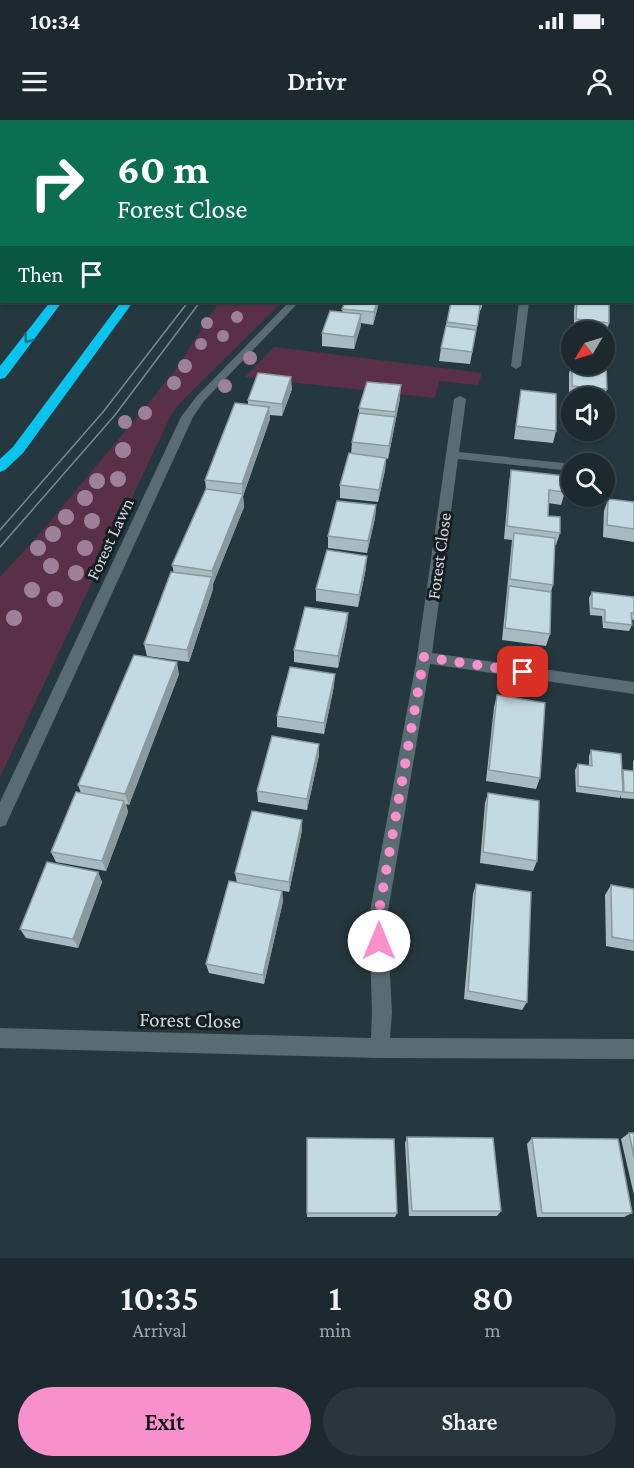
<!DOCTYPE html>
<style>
body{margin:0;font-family:"Crimson Pro",serif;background:#29363b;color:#f1f3f6;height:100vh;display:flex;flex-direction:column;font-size:22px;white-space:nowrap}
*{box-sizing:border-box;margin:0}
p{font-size:20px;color:#a0a7aa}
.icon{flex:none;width:33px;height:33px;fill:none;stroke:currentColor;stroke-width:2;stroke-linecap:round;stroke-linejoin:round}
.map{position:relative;height:1138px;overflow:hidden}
.sheet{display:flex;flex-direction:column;background:#1c2a2f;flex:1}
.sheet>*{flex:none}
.top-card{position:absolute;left:0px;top:0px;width:634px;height:183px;box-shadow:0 2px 4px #0004,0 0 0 2px #3a464b;background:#0b6e4f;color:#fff;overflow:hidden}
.needle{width:39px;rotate:232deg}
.controls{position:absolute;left:561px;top:201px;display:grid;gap:12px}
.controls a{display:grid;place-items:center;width:54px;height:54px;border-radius:50%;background:#1c2a2f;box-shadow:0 2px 4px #0004,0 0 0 2px #3a464b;font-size:30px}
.pin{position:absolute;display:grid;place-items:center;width:51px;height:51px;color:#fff;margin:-26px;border-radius:12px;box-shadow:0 3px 9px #0006}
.me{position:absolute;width:66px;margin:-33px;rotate:0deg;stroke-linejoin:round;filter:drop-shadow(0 0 4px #0008)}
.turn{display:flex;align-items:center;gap:21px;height:126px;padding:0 18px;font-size:27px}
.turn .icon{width:78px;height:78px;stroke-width:2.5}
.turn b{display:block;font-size:42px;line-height:51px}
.then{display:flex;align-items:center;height:57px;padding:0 18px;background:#0003;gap:12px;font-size:22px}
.eta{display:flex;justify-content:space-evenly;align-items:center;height:102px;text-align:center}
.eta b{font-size:36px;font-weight:600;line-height:42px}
.button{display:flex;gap:12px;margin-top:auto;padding:12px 18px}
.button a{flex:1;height:69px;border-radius:36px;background:#f890cc;color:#111;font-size:24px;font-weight:600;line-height:69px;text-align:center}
.button a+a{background:#29363b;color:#f1f3f6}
.status{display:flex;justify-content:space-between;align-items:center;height:42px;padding:0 30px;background:#1c2a2f;direction:ltr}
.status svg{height:16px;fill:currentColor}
header{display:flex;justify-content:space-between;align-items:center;height:78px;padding:0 18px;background:#1c2a2f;font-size:27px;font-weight:600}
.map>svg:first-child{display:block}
</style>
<div class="status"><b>10:34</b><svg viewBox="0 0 49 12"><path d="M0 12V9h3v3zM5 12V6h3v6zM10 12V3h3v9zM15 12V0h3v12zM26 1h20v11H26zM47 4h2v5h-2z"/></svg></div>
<header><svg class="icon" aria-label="menu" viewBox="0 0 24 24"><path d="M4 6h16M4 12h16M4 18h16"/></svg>Drivr<svg class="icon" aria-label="person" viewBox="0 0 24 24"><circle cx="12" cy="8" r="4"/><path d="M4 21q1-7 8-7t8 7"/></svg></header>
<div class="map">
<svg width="634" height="1138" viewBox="0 0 634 1138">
<rect width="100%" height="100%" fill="#26383f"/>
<path fill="#5a3048" d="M219,182H280L281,183L180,283L170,297L0,657V457L38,416L175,251Z
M274,227L482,253L478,265L439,261L435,278L245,257Z"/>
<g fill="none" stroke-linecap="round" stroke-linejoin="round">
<path fill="#596c73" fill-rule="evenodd" d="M634,78V84L633,85V79Z
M289,182H299L204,281L193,297L8,700L6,705L0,707V682L181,297L196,277Z
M519,182H529L521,246L516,249L511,246Z
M460,276L466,279L459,332L573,344H572V351L458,339L432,533L634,562V574L430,544L387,797L392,892L390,918L634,919V939L380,938L0,928V908L371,918L372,892L369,797L417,537L454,279Z
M604,347L609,348V354L604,355Z"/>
<path fill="#09c4ef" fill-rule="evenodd" d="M1,0H11V2H2Z
M35,0H45V2H35Z
M103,0H113L103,2Z
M147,0H157V2H147Z
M214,0H224L214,2Z
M295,0H306L294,2Z
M2,23V37H0V24Z
M0,78H2L0,86Z
M0,174L2,182H4L0,183Z
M50,182H62L5,258L0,259V246Z
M121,182H133L23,333L5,350L0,352V339L13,327Z"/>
<path stroke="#7a888d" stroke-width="1.5" d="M430,2L436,0
M450,2L458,0
M0,410L103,292L188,182
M0,427L115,295L200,182"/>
</g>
<g fill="#9d8198">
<circle cx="237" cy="197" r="6"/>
<circle cx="207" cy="203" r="6"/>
<circle cx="223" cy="216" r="6"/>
<circle cx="201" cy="224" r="6"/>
<circle cx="250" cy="238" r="7"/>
<circle cx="185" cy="246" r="7"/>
<circle cx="174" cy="263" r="7"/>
<circle cx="225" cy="266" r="7"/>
<circle cx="145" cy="293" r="7"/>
<circle cx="125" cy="302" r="7"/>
<circle cx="123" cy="330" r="8"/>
<circle cx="118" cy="359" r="8"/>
<circle cx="97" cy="361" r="8"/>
<circle cx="85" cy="378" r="8"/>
<circle cx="66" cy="397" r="8"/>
<circle cx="92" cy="401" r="8"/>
<circle cx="53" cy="414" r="8"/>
<circle cx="38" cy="428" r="8"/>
<circle cx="85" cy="428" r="8"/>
<circle cx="51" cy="446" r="8"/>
<circle cx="76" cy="453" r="8"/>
<circle cx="32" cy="470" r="8"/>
<circle cx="55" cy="479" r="8"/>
<circle cx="14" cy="498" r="8"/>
</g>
<path fill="#a9bbc2" d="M633,42H634V62L633,61Z
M345,182H379L373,205L361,203L354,229L322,226V213L342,192Z
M451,182H483L481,190H480L470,244L439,241L441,228Z
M575,182H609V203L607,211L608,234L606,244L607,269L604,278H569V253L572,244H604V212H574V190Z
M292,269L282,296L270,295V299L243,376L244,387L213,464V469L189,542L147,536L144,524L174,453L172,445L206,369L205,360L248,285V280Z
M521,270L556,311L553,323L514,319Z
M400,278L388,339L386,338L385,350L378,382L340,378V365L351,334L352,322L359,294V288Z
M511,350L565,372L561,385L548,383V396L560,413L556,425H555L553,465L551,472L550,514L546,526L502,520L512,420L504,419L509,363Z
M608,379L634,382V422L603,417L604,391Z
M376,385L375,398L367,433L328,428V416Z
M366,448L358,487L316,481V469Z
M592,472L634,477V500L631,499L632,505L629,511L603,508L602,496L590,495L589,478Z
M348,493L347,505L338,548L294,542V530Z
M179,554L129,685L126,684L128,692L106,751L56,742L51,732L81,673L78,665Z
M334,566L324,614L277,607V596Z
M497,575L540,658L536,669L486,661L494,587Z
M591,630L622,652L623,650L633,651V642L634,639V679L621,678V675L620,678L576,672L575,650L578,644L589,646V636Z
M319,635L307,690L258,682L257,671Z
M488,673L537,741L533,751L480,743L485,683Z
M302,700V710L289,772L262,767L282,771L283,781L264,864L209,853L206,844L237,763L235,753Z
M98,752L102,762L78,828L26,818L20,809Z
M476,764L527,882L522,890L464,879L473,774Z
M611,765L634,769V831L606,826L605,775Z
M629,1013H634V1075L621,1019Z
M407,1017L501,1091L497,1096H409L405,1023Z
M307,1018L397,1093L395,1097H307Z
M532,1018L632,1093L624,1097H537L527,1024Z"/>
<path fill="#89999e" d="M377,182H379V183L373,205L374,192Z
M361,194V206L354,229V217Z
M291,257L292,269L282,296V284Z
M401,265L400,278L388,339L389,326Z
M269,287L270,299L243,376L244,387L213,464L212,451L242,375V364Z
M386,338L385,350L378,382L379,370Z
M376,385L375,398L367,433L368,421Z
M367,436L366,448L358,487L359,475Z
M212,457L213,469L189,542L187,530Z
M348,493L347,505L338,548V536Z
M177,542L179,554L129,685L125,674Z
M335,554L334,566L324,614V603Z
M319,624V635L307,690V679Z
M124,681L128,692L106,751L102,741Z
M302,700V710L289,772V762Z
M98,752L102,762L78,828L73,819Z
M282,771L283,781L264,864L263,855Z"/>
<path fill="#c4dae2" stroke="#89999e" stroke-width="1.5" d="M345,182H377L374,192L342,189Z
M451,182L480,185L477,206L447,202Z
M577,182H609V203L576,199Z
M330,191L361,194L354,217L322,213Z
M446,206L476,210L472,232L441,228Z
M575,208L608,211V234H604V212H575Z
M604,243L606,244L607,269L572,266V244H604Z
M258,253L291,257L282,284L248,280Z
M367,262L401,265L395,292L359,288Z
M521,270L556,274V311L516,306Z
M235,283L269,287L242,364L205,360Z
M359,293L395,297L389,326L352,322Z
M349,333L386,338L379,370L340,365Z
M511,350L565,356V372L549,370L548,396L560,397V413L507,406Z
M206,369L243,374L212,451L172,445Z
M608,379L634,382V409L607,405Z
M337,381L376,385L368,421L328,416Z
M514,413L555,418L553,465L510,459Z
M327,430L367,436L359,475L316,469Z
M171,452L212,457L187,530L144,524Z
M509,466L551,472L550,514L505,508Z
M592,472L634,477V493H631L632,505L605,502V490L592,488Z
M305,487L348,493L338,536L294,530Z
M134,535L177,542L125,674L78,665Z
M290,547L335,554L324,603L277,596Z
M497,575L545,583L540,658L489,650Z
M272,616L319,624L307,679L257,671Z
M591,630L621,634L623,672L578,666V644L592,646Z
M623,650L634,651V673L624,672Z
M76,672L124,681L102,741L51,732Z
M488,673L539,681L537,741L483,732Z
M252,691L302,700L289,762L235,753Z
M47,742L98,752L73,819L20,809Z
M229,761L282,771L263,855L206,844Z
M476,764L531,772L527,882L468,871Z
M611,765L634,769V821L612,817Z
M629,1013H634V1037Z
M407,1017L493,1018L501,1091H412Z
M307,1018L394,1019L397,1093H307Z
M532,1018L618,1019L632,1093H542Z"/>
<defs><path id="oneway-chevron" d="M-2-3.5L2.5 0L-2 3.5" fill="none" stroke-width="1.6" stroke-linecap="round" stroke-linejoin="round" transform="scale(1.5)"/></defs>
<use stroke="#107188" href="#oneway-chevron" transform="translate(28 219) rotate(126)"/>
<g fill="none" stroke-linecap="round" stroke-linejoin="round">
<path stroke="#f890cc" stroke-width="10" stroke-dasharray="0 18" d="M379,821L378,797L424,537L523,552"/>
</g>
<g text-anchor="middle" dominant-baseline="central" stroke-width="6" stroke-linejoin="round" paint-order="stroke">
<g font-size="18" fill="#d0dade" stroke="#161e21">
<text transform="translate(110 419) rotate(-65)">Forest Lawn</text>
<text transform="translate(439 436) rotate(-82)">Forest Close</text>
</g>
<g font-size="21" fill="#d0dade" stroke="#161e21">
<text transform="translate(190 900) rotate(1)">Forest Close</text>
</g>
</g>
</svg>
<div class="controls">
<a><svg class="needle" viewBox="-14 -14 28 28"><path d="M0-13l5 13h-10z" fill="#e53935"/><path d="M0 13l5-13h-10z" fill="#a0a7aa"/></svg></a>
<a><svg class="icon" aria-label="sound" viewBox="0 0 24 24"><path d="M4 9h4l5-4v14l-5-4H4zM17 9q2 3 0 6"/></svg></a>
<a><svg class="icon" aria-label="search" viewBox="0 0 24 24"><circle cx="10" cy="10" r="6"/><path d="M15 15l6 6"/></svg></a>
</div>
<div class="pin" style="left:523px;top:552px;background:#d93025"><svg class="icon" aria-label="arrive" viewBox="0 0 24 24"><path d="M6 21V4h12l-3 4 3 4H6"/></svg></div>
<svg class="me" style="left:379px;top:821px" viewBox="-20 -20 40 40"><circle r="19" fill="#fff"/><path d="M0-13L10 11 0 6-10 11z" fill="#f890cc"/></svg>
<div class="top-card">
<div class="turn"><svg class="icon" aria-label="right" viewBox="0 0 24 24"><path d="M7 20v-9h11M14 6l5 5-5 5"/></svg><div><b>60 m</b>Forest Close</div></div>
<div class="then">Then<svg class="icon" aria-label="arrive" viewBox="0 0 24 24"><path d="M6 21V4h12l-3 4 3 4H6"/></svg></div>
</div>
</div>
<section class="sheet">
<div class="eta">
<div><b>10:35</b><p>Arrival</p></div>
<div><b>1</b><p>min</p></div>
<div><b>80</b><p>m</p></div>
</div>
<div class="button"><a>Exit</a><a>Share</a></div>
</section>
